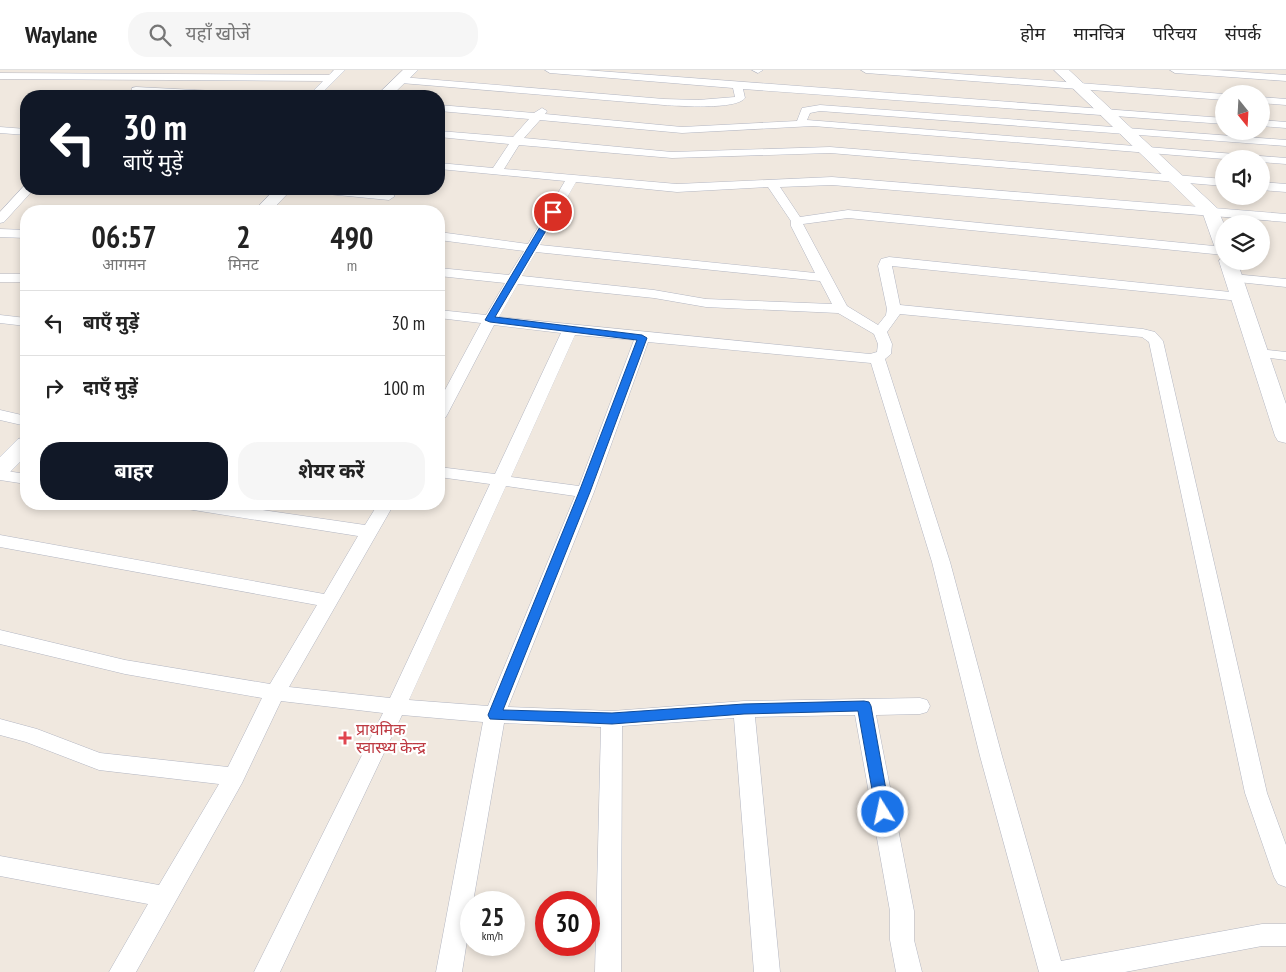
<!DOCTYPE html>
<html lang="hi">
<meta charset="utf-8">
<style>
body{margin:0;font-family:"PT Sans Narrow","Noto Sans Devanagari",sans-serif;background:#f6f6f6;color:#222;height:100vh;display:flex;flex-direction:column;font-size:19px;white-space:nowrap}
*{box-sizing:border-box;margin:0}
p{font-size:16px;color:#767676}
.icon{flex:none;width:28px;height:28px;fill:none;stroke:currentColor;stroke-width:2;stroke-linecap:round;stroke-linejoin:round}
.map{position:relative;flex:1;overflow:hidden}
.drawer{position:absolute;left:20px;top:135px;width:425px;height:305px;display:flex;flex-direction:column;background:#fff;border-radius:20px;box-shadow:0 2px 8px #0003}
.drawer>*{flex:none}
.top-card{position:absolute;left:20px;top:20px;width:425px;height:105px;border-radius:20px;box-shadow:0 2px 8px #0003;background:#111827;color:#fff;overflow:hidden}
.needle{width:32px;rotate:162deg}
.buttons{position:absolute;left:1215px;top:15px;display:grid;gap:10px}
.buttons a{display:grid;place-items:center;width:55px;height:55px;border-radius:50%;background:#fff;box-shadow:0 2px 8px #0003;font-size:25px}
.speed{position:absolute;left:460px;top:821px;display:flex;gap:10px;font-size:25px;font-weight:700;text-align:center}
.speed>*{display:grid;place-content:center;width:65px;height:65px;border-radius:50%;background:#fff;box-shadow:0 2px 8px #0003;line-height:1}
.speed small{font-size:12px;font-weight:400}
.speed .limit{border:8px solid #d22;background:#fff;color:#111}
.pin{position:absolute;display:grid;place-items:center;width:42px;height:42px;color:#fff;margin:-21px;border:2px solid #fff;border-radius:50%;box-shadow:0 1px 5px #0007}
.me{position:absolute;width:55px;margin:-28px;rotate:350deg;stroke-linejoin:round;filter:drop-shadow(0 0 4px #0008)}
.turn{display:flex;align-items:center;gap:18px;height:105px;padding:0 20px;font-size:22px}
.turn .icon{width:65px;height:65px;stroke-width:2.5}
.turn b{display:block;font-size:35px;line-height:42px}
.eta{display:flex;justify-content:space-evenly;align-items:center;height:85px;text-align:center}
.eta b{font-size:30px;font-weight:700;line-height:35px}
.button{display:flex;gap:10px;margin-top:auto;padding:10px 20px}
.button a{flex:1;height:58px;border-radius:20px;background:#111827;color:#fff;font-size:20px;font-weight:700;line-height:58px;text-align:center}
.button a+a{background:#f6f6f6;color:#222}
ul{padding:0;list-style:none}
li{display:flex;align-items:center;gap:15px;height:65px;padding:0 20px;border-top:1px solid #e0e0e0}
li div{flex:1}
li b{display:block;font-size:19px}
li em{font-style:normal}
header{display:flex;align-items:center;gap:30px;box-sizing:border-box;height:70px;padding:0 25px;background:#fff;border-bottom:1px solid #e0e0e0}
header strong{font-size:24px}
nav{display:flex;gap:28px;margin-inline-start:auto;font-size:18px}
.search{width:350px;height:45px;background:#f6f6f6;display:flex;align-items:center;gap:12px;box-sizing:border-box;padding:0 18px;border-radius:20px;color:#767676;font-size:19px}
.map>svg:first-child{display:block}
</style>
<header>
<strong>Waylane</strong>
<div class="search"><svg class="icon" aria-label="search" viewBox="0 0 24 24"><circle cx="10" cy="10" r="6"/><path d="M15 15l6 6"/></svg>यहाँ खोजें</div>
<nav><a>होम</a><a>मानचित्र</a><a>परिचय</a><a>संपर्क</a></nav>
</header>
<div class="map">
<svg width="1286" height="902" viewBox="0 0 1286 902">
<rect width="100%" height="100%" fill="#f0e8df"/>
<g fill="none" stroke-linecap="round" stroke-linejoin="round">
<defs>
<path id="street" d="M334,0H345L319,26H308L323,11L0,9V3L329,5Z
M545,0H585L1224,48V54L743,19L745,28C736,40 680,36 664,35L401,13L396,10L401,7L664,29L698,30L735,27L733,18L550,3Z
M752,0H763L758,3Z
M861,0H905L1224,24V30L866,3Z
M1170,0H1216L1286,5V11L1175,3Z
M136,17L254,23L259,26H199L132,22V18Z
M1261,27L1286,29V35L1261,33Z
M439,35L534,43L542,38L547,41L545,44L682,57L797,51L802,38L820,35L1286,70V76L820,41L810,43L807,50L1286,88V94L1261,92V89H1224L813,56L682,63L540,50L524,68L672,82L830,77L1224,109V116L830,83L672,88L519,75L504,99L677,114L832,107L1286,144V152L832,115L780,117L800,147L848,140L1224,177V185L848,148L803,154L847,236L878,255L886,245L887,239L878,196L881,189L889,187L1240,223L1247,227L1240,231L892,196L900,235L1143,259L1155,262L1163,271L1267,723L1286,775V817L1278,814L1274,807L1245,723L1149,272L1142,267L900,244L887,262L892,274L891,284L885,289L950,492L1002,686L1061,891L1262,854H1286V876H1262L1125,902H1039L980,686L932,492L871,293L648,272L594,422L508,637L612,641L744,631L920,628L927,630L930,636L927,642L920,644L876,645L914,841V870L922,902H896L890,870V841L855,645L755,647L780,902H754L734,648L622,656L621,902H595L601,657L504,653L473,832H471V845L462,902H436L483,652L402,645L280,902H254L383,643L281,631L242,713L136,902H109L148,834L0,806V786L159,815L219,714L99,700L26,672L0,665V649L37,659L100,683L228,697L262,628L125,604L0,574V560L125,590L270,614L317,535L0,477V465L324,524L358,466L187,439L181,438L178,434H221L365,455L378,434H394L289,617L390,628L490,414L439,407V397L495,404L561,263L494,255L447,345L445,348L439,350V331L481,253L439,248V240L486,245L505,213L439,206V198L509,205L524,181L439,170V162L528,174L565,111L439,99V93L493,98L509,74L439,67V61L513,67L529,49L439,41ZM576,112L677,122L768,117L791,151V156L815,203L540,175ZM536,182L820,211L832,234L706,229L654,220L522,206ZM518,214L654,228L706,237L838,243L874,264L878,274L877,282L870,284L499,247ZM575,265L634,270L579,416L511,407ZM506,416L575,426L488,636L409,630Z
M1261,50L1286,52V58L1261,56Z
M0,57L26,59V65L0,63Z
M1261,112L1286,114V122L1261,120Z
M24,116H26V119H34L4,152L0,153V142Z
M311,119C325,118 387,118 395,126L389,130L317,123Z
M0,159L26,160V168L0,167Z
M0,204H26V212H0Z
M1233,204L1286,209V217L1228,211L1226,208Z
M0,245L26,248V256L0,253Z
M1259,279L1286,282V290L1254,286L1252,283L1254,280Z
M0,340L26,346V356L0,350Z
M0,400L26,404V414L0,410Z"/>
<path id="secondary" d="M403,0H418L391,26H376Z
M1054,0H1069L1217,138L1224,154V183L1218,182L1215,178L1203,144Z
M275,119H292L271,141H254Z
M1222,187H1224V191H1237L1286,334V373L1278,371L1275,366L1219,191Z
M26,367V386L8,404L0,406V387L18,369Z"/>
</defs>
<use href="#street" stroke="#b3b6c2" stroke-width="1"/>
<use href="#secondary" stroke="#b3b6c2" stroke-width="1"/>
<use href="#street" fill="#fff" fill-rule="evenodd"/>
<use href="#secondary" fill="#fff" fill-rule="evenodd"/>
</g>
<path fill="#1a73e8" stroke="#114b97" d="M550,140L557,142L495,247L642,265L647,268L590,422L503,640L612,643L744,634L864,631L869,632L871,636L890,742L888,746L883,748L878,746L876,742L858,641L744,644L612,654L490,649L488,645L579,422L637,270L490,252L485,250Z"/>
<path fill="#e0444e" stroke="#fff" stroke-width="2" d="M342.5 660.5h5v5h5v5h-5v5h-5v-5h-5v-5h5z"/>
<g text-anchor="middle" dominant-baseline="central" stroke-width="4.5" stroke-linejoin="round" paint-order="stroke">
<g font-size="16" fill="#be3a42" stroke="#fff" text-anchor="start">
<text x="356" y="659">प्राथमिक<tspan x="356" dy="18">स्वास्थ्य केन्द्र</tspan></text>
</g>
</g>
</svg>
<div class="buttons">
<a><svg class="needle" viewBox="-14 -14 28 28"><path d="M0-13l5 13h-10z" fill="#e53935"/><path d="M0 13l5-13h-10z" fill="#767676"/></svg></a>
<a><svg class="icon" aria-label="sound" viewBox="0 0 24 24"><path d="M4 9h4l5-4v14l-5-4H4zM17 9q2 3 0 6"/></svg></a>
<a><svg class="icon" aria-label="layers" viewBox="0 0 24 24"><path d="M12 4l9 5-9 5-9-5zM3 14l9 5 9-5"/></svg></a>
</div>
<div class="speed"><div>25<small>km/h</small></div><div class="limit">30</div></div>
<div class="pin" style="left:553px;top:142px;background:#d93025"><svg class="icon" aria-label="arrive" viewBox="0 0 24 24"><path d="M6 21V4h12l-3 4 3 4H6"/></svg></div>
<svg class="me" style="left:883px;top:742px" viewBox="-20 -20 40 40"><circle r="17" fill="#1a73e8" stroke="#fff" stroke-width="3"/><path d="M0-11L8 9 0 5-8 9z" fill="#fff"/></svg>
<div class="top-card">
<div class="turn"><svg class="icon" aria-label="left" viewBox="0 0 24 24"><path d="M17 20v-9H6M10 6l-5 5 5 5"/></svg><div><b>30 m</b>बाएँ मुड़ें</div></div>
</div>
<section class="drawer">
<div class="eta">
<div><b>06:57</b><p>आगमन</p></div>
<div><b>2</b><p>मिनट</p></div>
<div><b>490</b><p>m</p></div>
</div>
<ul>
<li><svg class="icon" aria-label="left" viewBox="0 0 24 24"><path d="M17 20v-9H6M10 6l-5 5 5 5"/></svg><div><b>बाएँ मुड़ें</b></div><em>30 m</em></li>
<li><svg class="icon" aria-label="right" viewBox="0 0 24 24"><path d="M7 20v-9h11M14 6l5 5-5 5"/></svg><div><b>दाएँ मुड़ें</b></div><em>100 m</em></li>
</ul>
<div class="button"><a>बाहर</a><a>शेयर करें</a></div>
</section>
</div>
